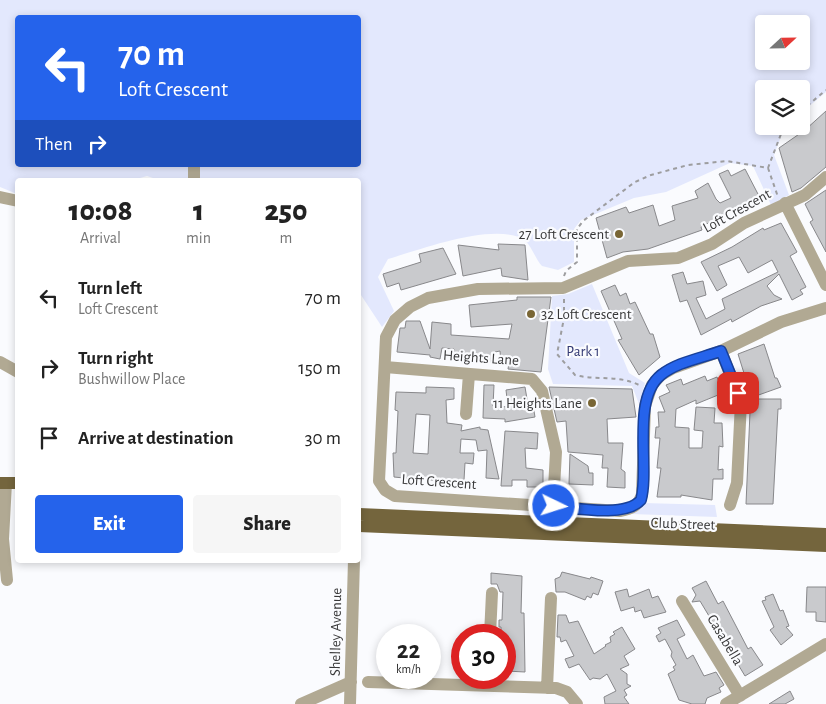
<!DOCTYPE html>
<style>
body{margin:0;font-family:"Alegreya Sans",sans-serif;background:#f6f6f6;color:#222;height:100vh;display:flex;flex-direction:column;font-size:19px;white-space:nowrap}
*{box-sizing:border-box;margin:0}
p{font-size:16px;color:#767676}
.icon{flex:none;width:28px;height:28px;fill:none;stroke:currentColor;stroke-width:2;stroke-linecap:round;stroke-linejoin:round}
.map{position:relative;flex:1;overflow:hidden}
.drawer{position:absolute;left:15px;top:178px;width:346px;height:385px;display:flex;flex-direction:column;background:#fff;border-radius:5px;box-shadow:0 2px 8px #0003}
.drawer>*{flex:none}
.guide{position:absolute;left:15px;top:15px;width:346px;height:152px;border-radius:5px;box-shadow:0 2px 8px #0003;background:#2563eb;color:#fff;overflow:hidden}
.needle{width:32px;rotate:68deg}
.buttons{position:absolute;left:755px;top:15px;display:grid;gap:10px}
.buttons a{display:grid;place-items:center;width:55px;height:55px;border-radius:5px;background:#fff;box-shadow:0 2px 8px #0003;font-size:25px}
.speed{position:absolute;left:376px;top:624px;display:flex;gap:10px;font-size:25px;font-weight:700;text-align:center}
.speed>*{display:grid;place-content:center;width:65px;height:65px;border-radius:50%;background:#fff;box-shadow:0 2px 8px #0003;line-height:1}
.speed small{font-size:12px;font-weight:400}
.speed .limit{border:8px solid #d22;background:#fff;color:#111}
.pin{position:absolute;display:grid;place-items:center;width:42px;height:42px;color:#fff;margin:-21px;border-radius:10px;box-shadow:0 2px 8px #0006}
.me{position:absolute;width:55px;margin:-28px;rotate:94deg;stroke-linejoin:round;filter:drop-shadow(0 0 4px #0008)}
.turn{display:flex;align-items:center;gap:18px;height:105px;padding:0 20px;font-size:22px}
.turn .icon{width:65px;height:65px;stroke-width:2.5}
.turn b{display:block;font-size:35px;line-height:42px}
.then{display:flex;align-items:center;height:48px;padding:0 20px;background:#0003;gap:10px;font-size:19px}
.eta{display:flex;justify-content:space-evenly;align-items:center;height:85px;text-align:center}
.eta b{font-size:30px;font-weight:800;line-height:35px}
.primary-button{display:flex;gap:10px;margin-top:auto;padding:10px 20px}
.primary-button a{flex:1;height:58px;border-radius:5px;background:#2563eb;color:#fff;font-size:20px;font-weight:800;line-height:58px;text-align:center}
.primary-button a+a{background:#f6f6f6;color:#222}
ul{padding:0;list-style:none}
li{display:flex;align-items:center;gap:15px;height:70px;padding:0 20px}
li div{flex:1}
li b{display:block;font-size:19px}
li em{font-style:normal}
.map>svg:first-child{display:block}
</style>
<div class="map">
<svg width="826" height="704" viewBox="0 0 826 704">
<rect width="100%" height="100%" fill="#fafbfe"/>
<path fill="#e3e8fd" fill-rule="evenodd" d="M0,0H826V92L801,113V89H764V126H785L774,155L789,195L771,205L753,166L730,163L666,192L634,198L581,220L574,229V262L558,270L542,266C534,258 531,241 519,237C485,225 422,249 388,259L378,277L394,311L382,327L359,292V180H159L147,176L133,180H18L17,194L0,187ZM18,18H359V165H18ZM764,24H801V61H764Z
M592,284L629,373L645,383L639,404L632,386L553,384L548,369L552,296L568,294Z
M643,503L715,505L717,517L631,514Z"/>
<path fill="#c9cacd" stroke="#88888b" fill-rule="evenodd" d="M826,111V167L801,188L792,192L779,148L805,130Z
M745,169L759,196L701,227L702,230L648,249L623,252L607,258L596,218L626,207L629,213L653,205L659,226L675,220L672,206L698,198L695,191L708,183L716,199L720,203L731,198L719,174L728,170L731,176Z
M826,190V252L810,222L813,220L805,204Z
M781,223L797,252L790,256L806,287L800,290L803,294L792,300L779,274L767,286L774,295L782,299L761,306L732,322L731,319L701,335L687,300L680,302L672,275L683,272L687,284L703,281L706,295L696,298L706,319L725,309L722,299L778,272L772,260L748,273L739,257L718,266L727,285L717,291L701,262L732,247L763,228L764,230Z
M498,244L525,245L528,280L502,276L501,268L463,276L458,245L499,250Z
M443,248L456,274L401,290L399,283L387,287L383,274L421,262L419,254Z
M615,285L620,296L626,293L630,304L635,302L650,334H653L660,357L639,375L618,340L622,339L601,291Z
M517,297H551L541,372L508,369L509,363H501L500,351L495,352V362L454,361V349L442,348L440,359L430,357V355L397,352L400,328H405L406,321H420L430,349L432,322L451,324V335L509,339L512,324L471,327L469,305L517,300Z
M764,344L775,378H777L781,387L753,397V384L748,386L738,354Z
M705,376L707,381L717,377L723,393L696,404V400L676,409L675,427L689,428V448H702L703,431L694,430L696,407L715,408L714,423H722L723,447L719,446L718,470L723,469V479H713L712,500L681,495V497H657L661,468H657L660,438H655L656,427H659L658,412H665L659,397L670,392L666,385L681,379L683,385Z
M484,385H494L493,406L508,407L506,390L525,387L528,405H533L535,417L505,422V419L483,418Z
M426,387L454,388V399L446,400L447,423L462,425L461,431L480,427V429L488,430L499,479L486,478L487,450L478,451L476,440L461,439L460,453H474L473,464L465,463L464,480H424L394,477L393,453H396L398,411L395,410L396,392L426,393ZM416,414L430,415L428,454L413,453Z
M549,387L632,389L636,417L607,419L608,443H623L621,469L625,472V488L607,487L608,468H602L603,455L568,452L566,421L557,422Z
M753,399H781V409H778L773,504H746L750,412H753Z
M505,431L538,433L537,449L525,448L526,468L543,470V487H527V480H512V486H501Z
M570,454L588,466L589,473H593V485L569,484Z
M562,572L590,579L591,577L603,581L598,595L593,593L591,598L587,596L585,600L565,592H556L555,579L560,577Z
M491,573L522,576L521,613H524L525,672L506,671L505,635H501V627H499V620H502L503,592H500L497,584H491Z
M706,581L718,604L723,601L748,649L751,647L763,665L745,676L700,601L692,602L696,595L692,588Z
M807,587H826V622L816,621V612H806Z
M627,589L629,597L649,589L652,598L658,596L666,612L644,618L641,610L635,612L634,607L621,611L615,592Z
M773,594L780,611L783,610L789,626L786,627L793,635L781,645L770,630L774,627L762,601L766,600L765,597Z
M558,615H566L569,623L578,621L594,654L606,646L605,645L611,642L610,637L615,634L613,632L622,627L635,649L624,656L629,665L620,669L627,674V684L631,686L624,690L627,695L624,697L629,704H605L604,697L616,691L607,674L600,679L593,678L590,680L579,664L569,668L565,659L574,656L566,640L561,642L560,637H557Z
M677,620L685,635L677,639L687,659L693,655L704,676L716,672L724,685L719,688L721,692L707,698L705,704H692L679,700L668,674L675,670L673,667L676,665L671,656L672,652L665,639L659,642L656,636L661,633L658,628Z
M790,691L794,699L785,704H769Z"/>
<g fill="none" stroke-linecap="round" stroke-linejoin="round">
<path stroke="#9d9d9f" stroke-width="2" stroke-dasharray="4 4" stroke-linecap="butt" d="M801,111L826,90
M768,168L778,197
M564,276L566,271L577,262V229L583,221L635,182L651,175L688,165L727,161L768,168L784,126
M564,299V318L557,354L575,375C598,381 618,374 641,386"/>
<path stroke="#b1a993" stroke-width="12" d="M826,177L805,195L744,223L712,244L678,258L628,261L563,288L478,289L428,298L410,307L395,320L386,337L379,481L385,490L395,496L620,511C631,509 639,506 642,494L645,406L652,385L661,375L673,368L721,351L781,322L826,308
M194,180V165
M0,197L18,201
M785,203L826,285
M721,351L741,402L737,483L730,505
M0,362L18,372
M385,367L532,379L542,391L556,452L553,506
M466,414L469,374
M6,483L3,539L7,580
M682,601L740,696
M490,635L492,593
M368,682L556,688L567,692L577,704
M547,688L551,598
M301,704L351,682
M350,704L354,560
M726,704L826,644"/>
<path stroke="#74653d" stroke-width="12" d="M0,483H18
M359,514L826,534
M359,526L826,546"/>
</g>
<g fill="none" stroke-linecap="round" stroke-linejoin="round">
<defs>
<path id="route" d="M554,506C576,508 625,518 641,500C650,467 631,399 661,375C677,362 702,358 721,351L738,393"/>
</defs>
<use href="#route" stroke="#184099" stroke-width="12"/>
<use href="#route" stroke="#2563eb" stroke-width="9"/>
</g>
<g fill="#796635" stroke="#fafbfe" stroke-width="2">
<circle cx="619" cy="234" r="5"/>
<circle cx="531" cy="314" r="5"/>
<circle cx="592" cy="403" r="5"/>
</g>
<g text-anchor="middle" dominant-baseline="central" stroke-width="4.5" stroke-linejoin="round" paint-order="stroke">
<g font-size="15" fill="#383839" stroke="#fafbfe">
<text transform="translate(737 211) rotate(-29)">Loft Crescent</text>
<text transform="translate(481 358) rotate(4)">Heights Lane</text>
<text transform="translate(439 482) rotate(4)">Loft Crescent</text>
<text transform="translate(683 524) rotate(2)">Club Street</text>
<text transform="translate(336 632) rotate(-89)">Shelley Avenue</text>
<text transform="translate(725 640) rotate(59)">Casabella</text>
</g>
<g font-size="15" fill="#383839" stroke="#fafbfe" text-anchor="end">
<text x="609" y="234">27 Loft Crescent</text>
<text x="541" y="314" text-anchor="start">32 Loft Crescent</text>
<text x="582" y="403">11 Heights Lane</text>
</g>
<g font-size="15" fill="#333974" stroke="#fafbfe">
<text x="583" y="351">Park 1</text>
</g>
</g>
</svg>
<div class="buttons">
<a><svg class="needle" viewBox="-14 -14 28 28"><path d="M0-13l5 13h-10z" fill="#e53935"/><path d="M0 13l5-13h-10z" fill="#767676"/></svg></a>
<a><svg class="icon" aria-label="layers" viewBox="0 0 24 24"><path d="M12 4l9 5-9 5-9-5zM3 14l9 5 9-5"/></svg></a>
</div>
<div class="speed"><div>22<small>km/h</small></div><div class="limit">30</div></div>
<div class="pin" style="left:738px;top:393px;background:#d93025"><svg class="icon" aria-label="arrive" viewBox="0 0 24 24"><path d="M6 21V4h12l-3 4 3 4H6"/></svg></div>
<svg class="me" style="left:554px;top:506px" viewBox="-20 -20 40 40"><circle r="17" fill="#2563eb" stroke="#fff" stroke-width="3"/><path d="M0-11L8 9 0 5-8 9z" fill="#fff"/></svg>
<div class="guide">
<div class="turn"><svg class="icon" aria-label="left" viewBox="0 0 24 24"><path d="M17 20v-9H6M10 6l-5 5 5 5"/></svg><div><b>70 m</b>Loft Crescent</div></div>
<div class="then">Then<svg class="icon" aria-label="right" viewBox="0 0 24 24"><path d="M7 20v-9h11M14 6l5 5-5 5"/></svg></div>
</div>
<section class="drawer">
<div class="eta">
<div><b>10:08</b><p>Arrival</p></div>
<div><b>1</b><p>min</p></div>
<div><b>250</b><p>m</p></div>
</div>
<ul>
<li><svg class="icon" aria-label="left" viewBox="0 0 24 24"><path d="M17 20v-9H6M10 6l-5 5 5 5"/></svg><div><b>Turn left</b><p>Loft Crescent</p></div><em>70 m</em></li>
<li><svg class="icon" aria-label="right" viewBox="0 0 24 24"><path d="M7 20v-9h11M14 6l5 5-5 5"/></svg><div><b>Turn right</b><p>Bushwillow Place</p></div><em>150 m</em></li>
<li><svg class="icon" aria-label="arrive" viewBox="0 0 24 24"><path d="M6 21V4h12l-3 4 3 4H6"/></svg><div><b>Arrive at destination</b></div><em>30 m</em></li>
</ul>
<div class="primary-button"><a>Exit</a><a>Share</a></div>
</section>
</div>
